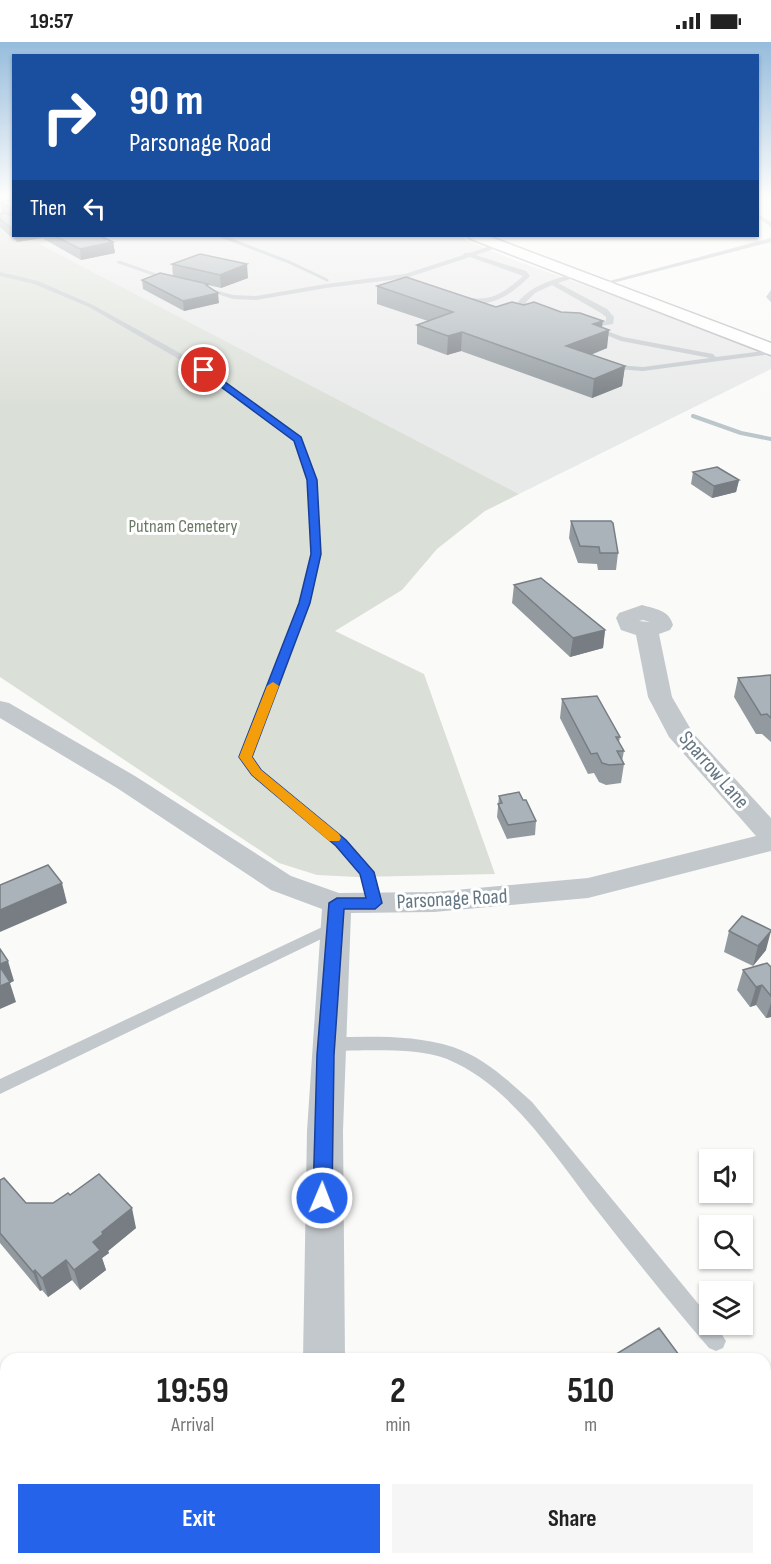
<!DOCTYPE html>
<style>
body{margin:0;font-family:"Sofia Sans Condensed",sans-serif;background:#f6f6f6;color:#222;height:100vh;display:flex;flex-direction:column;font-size:22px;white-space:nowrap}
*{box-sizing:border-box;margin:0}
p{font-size:20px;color:#767676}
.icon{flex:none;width:33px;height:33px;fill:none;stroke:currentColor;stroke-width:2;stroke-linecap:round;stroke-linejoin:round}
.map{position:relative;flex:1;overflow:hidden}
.side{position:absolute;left:0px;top:1311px;width:771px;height:212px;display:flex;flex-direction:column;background:#fff;border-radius:18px 18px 0 0;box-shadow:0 2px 4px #0004}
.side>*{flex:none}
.top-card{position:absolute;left:12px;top:12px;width:747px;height:183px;border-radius:0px;box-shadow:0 2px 4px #0004;background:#1a4fa0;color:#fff;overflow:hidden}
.tools{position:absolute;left:699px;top:1107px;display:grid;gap:12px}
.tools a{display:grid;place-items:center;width:54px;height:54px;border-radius:0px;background:#fff;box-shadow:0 2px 4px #0004;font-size:30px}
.pin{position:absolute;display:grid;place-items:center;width:51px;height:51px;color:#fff;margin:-26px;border:3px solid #fff;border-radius:50%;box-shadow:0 2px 6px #0007}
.me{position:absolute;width:66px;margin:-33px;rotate:1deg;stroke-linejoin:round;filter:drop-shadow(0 0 4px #0008)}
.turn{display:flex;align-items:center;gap:21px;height:126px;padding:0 18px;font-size:27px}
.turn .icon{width:78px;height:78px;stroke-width:2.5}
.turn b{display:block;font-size:42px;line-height:51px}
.then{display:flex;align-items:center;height:57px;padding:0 18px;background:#0003;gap:12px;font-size:22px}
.eta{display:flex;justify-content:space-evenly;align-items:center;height:102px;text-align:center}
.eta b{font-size:36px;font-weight:700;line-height:42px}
.action{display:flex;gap:12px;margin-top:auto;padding:12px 18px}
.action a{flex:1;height:69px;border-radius:0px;background:#2563eb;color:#fff;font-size:24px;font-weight:700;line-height:69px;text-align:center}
.action a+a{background:#f6f6f6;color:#222}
.status{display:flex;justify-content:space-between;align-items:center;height:42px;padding:0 30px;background:#fff;direction:ltr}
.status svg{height:16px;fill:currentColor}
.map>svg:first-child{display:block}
</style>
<div class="status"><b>19:57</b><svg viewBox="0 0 49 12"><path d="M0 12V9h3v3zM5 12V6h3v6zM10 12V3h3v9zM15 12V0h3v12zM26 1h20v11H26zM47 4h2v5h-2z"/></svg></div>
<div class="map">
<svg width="771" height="1522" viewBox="0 0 771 1522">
<rect width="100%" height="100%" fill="#fafaf8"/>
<path fill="#e8e9e9" d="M89,194H457L514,218L688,280L771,313V327L519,452L38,202Z"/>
<path fill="#dadfd7" d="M0,155H13L14,194H89L39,202L519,452L485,469L437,507L402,548L335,589L424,632L495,832L358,835L317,833L279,821L0,635Z"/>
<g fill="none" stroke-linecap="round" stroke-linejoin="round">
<path stroke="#bbc7cb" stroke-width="3" d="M221,194L289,220L327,238"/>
<path stroke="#bbc7cb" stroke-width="4" d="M693,374L741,391L771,397"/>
<defs>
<path id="primary" d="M468,194H488L771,301V313L471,197Z"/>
</defs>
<use href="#primary" stroke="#b5babe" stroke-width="3"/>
<path fill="#c3c8cc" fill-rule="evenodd" d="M758,172L771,180V185L758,176Z
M771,196V200L601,244L598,242Z
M500,201L502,204L476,213L526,229L530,234C511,254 484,271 457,256L460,254C490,261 501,253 523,234L470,215L406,236L326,246L256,258L233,257L198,246L201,244L233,253L256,254L326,242L405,232L463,213L464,211H469Z
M117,219H121L174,238L169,239L117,221Z
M0,230L38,239L93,263L207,326L302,397L317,438L321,512L309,561L252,715L262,728L346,798L374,830L382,861L380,865H370C364,854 365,840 359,830C327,784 271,761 240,715L299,561L311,512L307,438L294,398L201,330L89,265L34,242L0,234Z
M577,231L579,234L558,241L607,267L614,275L613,282L596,285L623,295L713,312L716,315L771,308V312L643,329L603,326L602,324L606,322L643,325L710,316L621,299L589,286L582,287V283L606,279V275L601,271L552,243L535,251L526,260L531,268L541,274V278C530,278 524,268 518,260C533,242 555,237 577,231Z
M771,248V260L766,255Z
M335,879L340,880L343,884L340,888L0,1052V1037Z
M329,995C370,995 413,992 453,1005C483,1015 509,1039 532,1060L710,1276V1282H715L726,1299L723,1306L716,1309L709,1306C671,1262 635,1217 599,1171C557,1118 513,1044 447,1017C416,1005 363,1009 329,1009L323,1007L321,1002L323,997Z"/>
<path fill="#c3c8cc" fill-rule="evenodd" d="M642,563C656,567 669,568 673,583L670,588L659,592L672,655L693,691L771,776V809L588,856L434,870L351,871L343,1089L345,1317H303L307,1089L322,867L271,848L117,746L0,676V659L9,661L135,734L291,834L339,851L434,850L588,836L756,794L669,695L648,655L636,593L621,588L616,576L619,571ZM643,578L650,580L639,579Z
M309,1516H355V1522H309Z"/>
<use href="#primary" fill="#fff" fill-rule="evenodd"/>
</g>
<path fill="#929a9f" d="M14,158V194H100L113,200L115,211L81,218L42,196L17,200L0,185V172H4L2,170L0,160Z
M172,222L248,236L221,246L208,243L219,261L184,269L143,247L142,238L173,234Z
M377,244L496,265L524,263L602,285L607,306L591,313L625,324L622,344L592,356L461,309L447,313L417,302V283L428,279L377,262Z
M693,430L739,438L736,450L712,456L691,442Z
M571,479L618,511L616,528H598L597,522L578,521L569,496Z
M514,543L605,588L603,606L570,615L512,561Z
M771,634V700L762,692H756L734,655L738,636Z
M562,657L620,695L619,700L624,709L622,719L624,722L621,741L606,743L599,740L594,731L588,732L560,676Z
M499,754L523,758L536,779L535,793L507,797L497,775Z
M729,889L766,908L753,924L724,910Z
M771,925V975L766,976L756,963L750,965L737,948L743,928Z
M0,1138L26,1161H53L70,1153L136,1186L108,1209L109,1211L102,1216L106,1228L80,1248L72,1238L48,1255L42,1248L40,1249L0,1201Z"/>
<path fill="#777d82" d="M16,194H42V196L17,200Z
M113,200L115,211L81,218L80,207Z
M247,222L248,236L221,246L220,233Z
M218,251L219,261L184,269L183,259Z
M603,279L601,291L609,288L607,306L564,323L566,304L593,282Z
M462,290L461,309L447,313L448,294Z
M625,324L622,344L592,356L594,337Z
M739,438L736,450L712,456L714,444Z
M605,588L603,606L570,615L573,596Z
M62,841L67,861L0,890V868Z
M771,889L766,908L753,924L758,904Z
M8,919L14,939L10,941L16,960L0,967V922Z
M762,943L756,963L750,965L756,945Z
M771,961V975L766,976Z
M132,1166L136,1186L108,1209L109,1211L102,1216L106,1228L80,1248L74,1228L93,1200L102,1190Z
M66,1218L72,1238L48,1255L42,1236Z
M35,1228L42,1248L40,1249L33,1230Z
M771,1423V1438L765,1442V1428L766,1426Z"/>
<path fill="#aab3b9" stroke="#777d82" stroke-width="1.5" d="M14,158V168L0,160Z
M5,171L13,174L14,173V188L0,177V172Z
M55,194H100L113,200L80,207Z
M200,212L247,222L220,233L172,222Z
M160,231L208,242L206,243L218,251L183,259L142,238Z
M406,235L496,265L512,260L524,263L534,260L561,270L580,271L603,279L593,282L609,288L566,304L625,324L594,337L462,290L448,294L417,283L453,270L377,244Z
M717,425L739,438L714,444L693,430Z
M571,479H611L613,481L618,511H600L599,505L580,504Z
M541,536L605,588L573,596L514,543Z
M771,633V676L767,672L761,673L738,636Z
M597,654L620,695H616L624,709H617L624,722L609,723L602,721L597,711L591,712L562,657Z
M519,750L523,758H526L536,779L508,783L498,762L502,761L499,754Z
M48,823L62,841L0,868V843Z
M742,874L771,888V889L758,904L729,889Z
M0,907L8,919L0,922Z
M767,921L771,925V954L762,943L756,945L743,928Z
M0,925L10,940L0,944Z
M99,1132L132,1166L102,1190L103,1192L93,1200L100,1208L74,1228L66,1218L42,1236L35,1228L33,1230L0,1191V1138L4,1136L26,1161H53L68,1151L70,1153Z
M659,1286L682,1317H608Z
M771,1337V1423L766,1426L765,1425V1341Z
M523,1516H557L560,1522H514Z"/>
<linearGradient id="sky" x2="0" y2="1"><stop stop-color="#96bcdc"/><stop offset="0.42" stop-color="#fdfdfc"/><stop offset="1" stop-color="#fdfdfc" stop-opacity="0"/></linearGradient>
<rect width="771" height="368" fill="url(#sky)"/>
<path fill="#2563eb" stroke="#184099" stroke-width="1.5" d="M201,327H207L301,395L317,438L321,512L310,561L252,715L261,728L346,798L374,830L382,861L375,867H344L334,1013L332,1156L329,1162L322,1164L316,1162L313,1156L317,1013L329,861L337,856H366L360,832L336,804L252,733L239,715L299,561L311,512L307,438L294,399L201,330Z"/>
<path fill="#f59e0b" d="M273,640L279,644L252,715L261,728L339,792L341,796L339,799H329L252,733L239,715L267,644Z"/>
<g text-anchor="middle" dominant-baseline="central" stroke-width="6" stroke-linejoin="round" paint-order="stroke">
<g font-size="18" fill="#687a64" stroke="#fff">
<text x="183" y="484">Putnam Cemetery</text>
</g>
<g font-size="21" fill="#657683" stroke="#fff">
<text transform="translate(714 728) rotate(49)">Sparrow Lane</text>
<text transform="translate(452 857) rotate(-3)">Parsonage Road</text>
</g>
</g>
</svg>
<div class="tools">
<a><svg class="icon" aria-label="sound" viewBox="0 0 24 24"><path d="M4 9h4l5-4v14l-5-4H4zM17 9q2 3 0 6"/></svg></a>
<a><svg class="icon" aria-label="search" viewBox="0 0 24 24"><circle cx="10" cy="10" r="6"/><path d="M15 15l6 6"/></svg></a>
<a><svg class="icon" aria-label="layers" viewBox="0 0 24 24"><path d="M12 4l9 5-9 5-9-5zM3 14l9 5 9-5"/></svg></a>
</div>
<div class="pin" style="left:204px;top:328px;background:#d93025"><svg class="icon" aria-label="arrive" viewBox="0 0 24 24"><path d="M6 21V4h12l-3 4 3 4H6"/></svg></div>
<svg class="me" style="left:322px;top:1156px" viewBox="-20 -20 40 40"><circle r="17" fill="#2563eb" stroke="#fff" stroke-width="3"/><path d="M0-11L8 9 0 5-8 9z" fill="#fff"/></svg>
<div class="top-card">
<div class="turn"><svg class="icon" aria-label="right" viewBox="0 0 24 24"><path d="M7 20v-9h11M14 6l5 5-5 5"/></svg><div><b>90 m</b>Parsonage Road</div></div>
<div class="then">Then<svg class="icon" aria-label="left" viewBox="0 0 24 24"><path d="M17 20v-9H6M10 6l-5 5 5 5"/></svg></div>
</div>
<section class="side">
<div class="eta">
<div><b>19:59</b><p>Arrival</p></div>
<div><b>2</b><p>min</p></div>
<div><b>510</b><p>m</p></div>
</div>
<div class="action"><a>Exit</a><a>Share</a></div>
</section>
</div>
